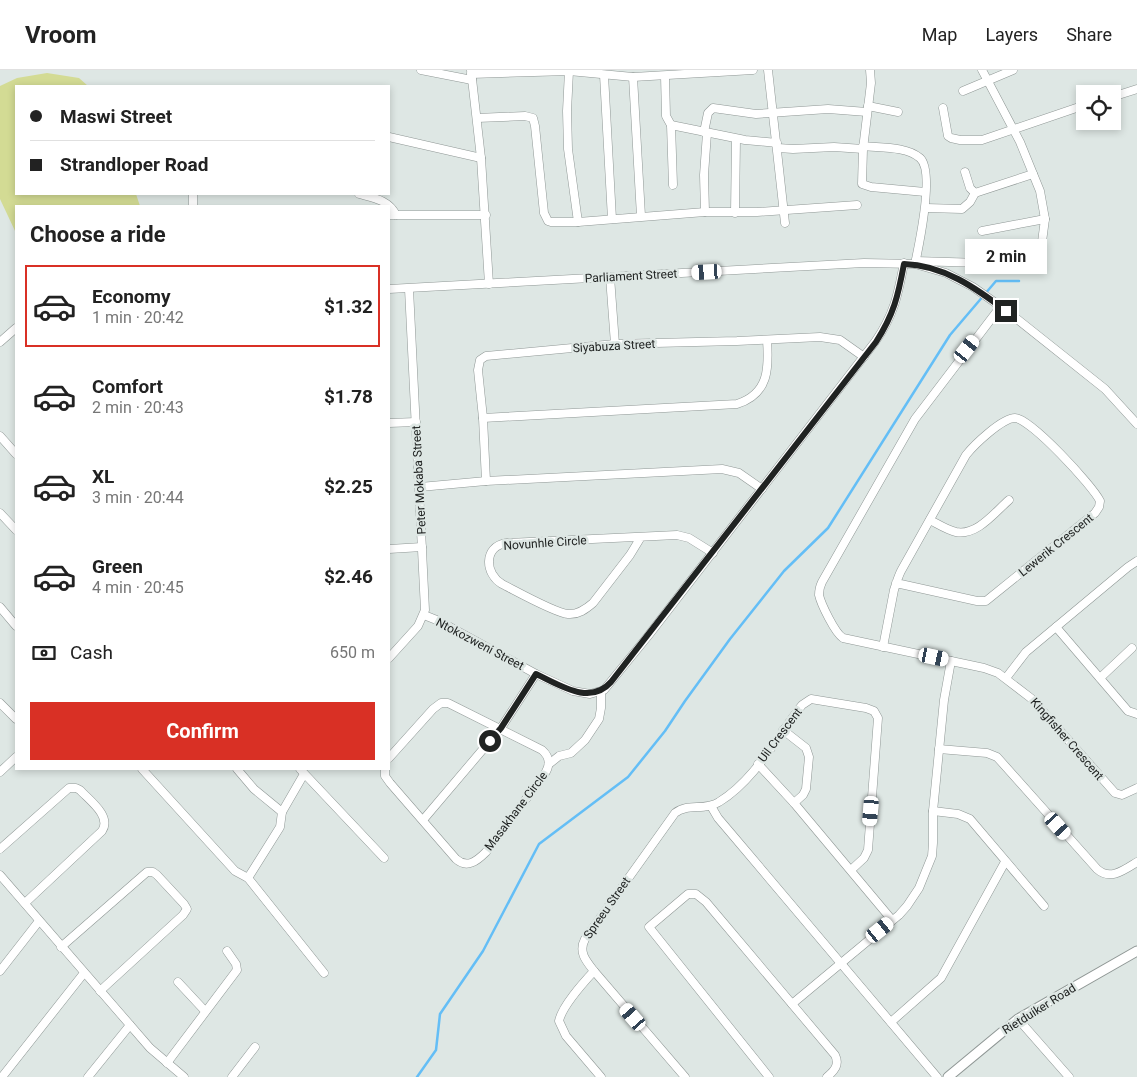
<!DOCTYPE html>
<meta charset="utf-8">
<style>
:root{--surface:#fff;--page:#f2f2f2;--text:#222;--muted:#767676;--line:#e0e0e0;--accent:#d93025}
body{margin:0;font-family:Roboto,sans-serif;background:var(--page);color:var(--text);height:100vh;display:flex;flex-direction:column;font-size:19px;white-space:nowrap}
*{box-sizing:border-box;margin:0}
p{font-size:16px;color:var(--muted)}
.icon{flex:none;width:28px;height:28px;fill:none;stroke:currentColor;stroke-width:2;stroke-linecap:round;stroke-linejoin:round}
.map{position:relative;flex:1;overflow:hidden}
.sheet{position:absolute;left:15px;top:135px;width:375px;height:565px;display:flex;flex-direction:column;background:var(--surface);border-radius:0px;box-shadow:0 2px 8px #0003}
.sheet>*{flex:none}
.hud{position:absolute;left:15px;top:15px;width:375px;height:110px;border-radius:0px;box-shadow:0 2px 8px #0003;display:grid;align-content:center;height:110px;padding:0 15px;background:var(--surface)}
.controls{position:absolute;left:1076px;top:15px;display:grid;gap:10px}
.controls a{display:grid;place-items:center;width:45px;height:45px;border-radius:0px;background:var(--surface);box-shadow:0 2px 8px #0003;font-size:25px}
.end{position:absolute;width:22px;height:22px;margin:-11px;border:6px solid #202322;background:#fff;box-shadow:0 0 0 2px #fff}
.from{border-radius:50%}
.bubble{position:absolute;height:35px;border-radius:0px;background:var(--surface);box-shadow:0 2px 8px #0003;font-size:16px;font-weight:700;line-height:35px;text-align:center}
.car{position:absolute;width:15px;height:30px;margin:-15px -8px;border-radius:6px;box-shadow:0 0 4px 1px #0007;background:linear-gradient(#fff 24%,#345 0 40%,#fff 0 76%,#345 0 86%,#fff 0)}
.hud b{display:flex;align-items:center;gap:18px;height:48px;font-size:19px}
.hud b+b{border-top:1px solid var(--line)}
.hud i{width:12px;height:12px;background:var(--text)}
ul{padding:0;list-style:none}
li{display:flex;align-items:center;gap:15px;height:82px;margin:0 10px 8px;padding:0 5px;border:2px solid transparent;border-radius:0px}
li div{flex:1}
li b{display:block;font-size:19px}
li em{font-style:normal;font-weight:700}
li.selected{border-color:var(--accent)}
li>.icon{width:45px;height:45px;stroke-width:1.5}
h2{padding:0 15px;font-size:22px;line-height:60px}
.pay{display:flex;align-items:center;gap:12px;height:55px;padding:0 15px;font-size:19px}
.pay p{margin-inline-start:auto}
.button{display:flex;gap:10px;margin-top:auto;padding:10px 15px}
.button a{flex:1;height:58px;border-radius:0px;background:var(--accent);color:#fff;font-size:20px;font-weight:700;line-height:58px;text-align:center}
header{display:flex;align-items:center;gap:30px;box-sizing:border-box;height:70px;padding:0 25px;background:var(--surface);border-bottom:1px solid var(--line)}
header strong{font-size:24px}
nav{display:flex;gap:28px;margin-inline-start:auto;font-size:18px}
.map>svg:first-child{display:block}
.green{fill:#d3db94}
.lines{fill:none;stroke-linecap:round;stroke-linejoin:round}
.stream{stroke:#64bef6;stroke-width:2.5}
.minor-casing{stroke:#8f9795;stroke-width:9}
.tertiary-casing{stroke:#8f9795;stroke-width:11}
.minor{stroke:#fff;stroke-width:8}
.tertiary{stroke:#fff;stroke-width:9}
.route{stroke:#202322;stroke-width:6}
.labels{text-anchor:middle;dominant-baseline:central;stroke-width:5;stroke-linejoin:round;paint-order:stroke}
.street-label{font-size:12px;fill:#202322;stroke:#dee7e4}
</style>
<header>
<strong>Vroom</strong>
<nav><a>Map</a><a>Layers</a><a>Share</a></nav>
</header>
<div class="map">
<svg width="1137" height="1007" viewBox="0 0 1137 1007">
<rect width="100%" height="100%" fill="#dee7e4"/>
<polygon class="green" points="47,3 79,8 88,16 16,16 16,124 136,124 140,136 16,136 16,163 0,129 0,16 17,8"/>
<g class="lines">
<polyline class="stream" points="417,1007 436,980 440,944 483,881 539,774 628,707 665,661 685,631 730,569 784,501 828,458 950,265 996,211 1019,211"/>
<defs>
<g id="minor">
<polyline points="421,0 472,10"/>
<polyline points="471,0 481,88 489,214"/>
<polyline points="768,0 785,153"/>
<polyline points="870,0 871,13 863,79 862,114 871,117 925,122"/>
<polyline points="569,1 567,41 568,79 578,152"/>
<polyline points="471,4 569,1 633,7 753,0"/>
<polyline points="604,5 612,149"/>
<polyline points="665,6 666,46 671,55 673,115"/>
<polyline points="633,7 641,146"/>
<polyline points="963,21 1013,0"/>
<polyline points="1112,27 1137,19"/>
<polyline points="868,36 898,42"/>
<polyline points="943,38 948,66 951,68 960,70 982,70 1085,35"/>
<polyline points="477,48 525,46 533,48 535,56 544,143 548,151 551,152 578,152 705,142 757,142 857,135"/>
<polyline points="671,55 745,70 777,73"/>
<polyline points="704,62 708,43 713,38 756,44 828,39 867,42"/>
<polyline points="389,67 481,88"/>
<path d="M863,76c17,2 43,0 57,12 15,13 -1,87 -5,106"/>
<polyline points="778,78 793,79 834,77 863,79"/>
<polyline points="965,102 970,118 975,123"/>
<polyline points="193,124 193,136"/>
<path d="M359,124c15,4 30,6 37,21"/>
<polyline points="926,138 962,139 970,132 975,123 1033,104"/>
<polyline points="705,142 704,105 707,63"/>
<polyline points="735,143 736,69"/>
<polyline points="389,145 486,145"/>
<polyline points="982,161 1045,149"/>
<polyline points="916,191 981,193 1026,197 1033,195 1040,187 1045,149 1040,121 1020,72 982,0"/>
<polyline points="610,207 615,274"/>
<polyline points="389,219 864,193 915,194 946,203 973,217 1007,241 1105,319 1137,354"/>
<path d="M1001,236l-86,113 -93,163c-2,4 -3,8 -3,13 2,9 16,38 24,43l141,30 14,5 34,26 83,94 7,2 15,-7"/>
<polyline points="0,272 16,258"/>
<path d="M483,348l254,-14c32,-10 32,-36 30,-64"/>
<polyline points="389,353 416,352"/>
<polyline points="0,366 16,384"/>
<polyline points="486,411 483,348 478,300 480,290 486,286 615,274 737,271 820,267 840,270 864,287"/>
<polyline points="420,417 486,411 722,399 739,403 762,419"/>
<polyline points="0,443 16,460"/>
<path d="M930,450c8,4 17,10 26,12 21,4 38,-19 53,-32"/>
<path d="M641,467l-11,18 -37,48c-7,6 -15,12 -25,11 -13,-1 -52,-23 -66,-30 -17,-10 -19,-37 4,-41l171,-8 12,3 24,15"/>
<polyline points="389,479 422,477"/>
<polyline points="0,537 16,556"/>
<path d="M424,545l15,6 97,53 37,17 17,3 14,-4 44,-54 227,-294c19,-27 23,-47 29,-79"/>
<polyline points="1056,557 1128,641 1137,644"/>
<path d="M883,577l11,-57c2,-6 4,-13 7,-19l65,-116c8,-10 36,-37 49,-37 15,0 78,68 85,83l-1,6 -4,6 -109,88h-9l-81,-18"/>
<polyline points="389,588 418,556 425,540 409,219"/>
<polyline points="1006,608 1026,582 1128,497 1137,491"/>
<polyline points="1100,608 1132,578"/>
<polyline points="0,633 16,649"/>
<polyline points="783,660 806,678 809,687 806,719 803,725 794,733"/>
<path d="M939,679l48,4 10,4 100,112c13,12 27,1 40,-7"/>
<polyline points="549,694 559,686 571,683 585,670 599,649 601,638 601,622"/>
<polyline points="758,694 794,733 892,850"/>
<polyline points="142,699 235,801 248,808 324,903"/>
<polyline points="237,699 254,719 282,742 304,704"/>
<polyline points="300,699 384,788"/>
<path d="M385,699v7l5,7 66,76c11,10 21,2 30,-7l58,-77c6,-9 7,-17 -2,-25l-94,-47h-7l-8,6 -44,49"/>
<polyline points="0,702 16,687"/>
<polyline points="711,736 718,748 735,768 937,1007"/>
<polyline points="933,741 958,744 970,749 1044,836"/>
<polyline points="423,750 501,658 536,604"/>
<path d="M0,779l69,-61h7l4,2c9,10 32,26 22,41l-77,72"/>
<polyline points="0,805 150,978 184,1007"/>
<polyline points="248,808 280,757 282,742"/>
<polyline points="61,877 147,802 153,802 157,805 184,834 187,839 183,845 100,921"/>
<polyline points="0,901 39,851"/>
<path d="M594,901c-11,12 -32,35 -35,50l7,15 35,41"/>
<polyline points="178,912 205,941"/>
<polyline points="792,934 899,845 907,836 919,818 932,786 933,773 933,741 944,630 951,591"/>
<polyline points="1018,949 1069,1007"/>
<polyline points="891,952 941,908 1005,792"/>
<polyline points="167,993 237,900 236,894 227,881"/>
<polyline points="2,1007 84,903"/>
<polyline points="88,1007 130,955"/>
<polyline points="232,1007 255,977"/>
<path d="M685,1007l-91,-106c-8,-10 -16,-19 -9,-32l90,-126c12,-10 30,-2 44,-11 36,-22 58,-65 83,-97l9,-6 55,9 8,3 4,7 -10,132 -4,8 -13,12"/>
<path d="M769,1007l-120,-150 39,-33h8l10,8 129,153c5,10 -1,16 -8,22"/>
</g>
<polyline id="tertiary" points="948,1007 1018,949 1137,881"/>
</defs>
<use href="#minor" class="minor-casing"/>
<use href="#tertiary" class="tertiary-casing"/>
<use href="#minor" class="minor"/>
<use href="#tertiary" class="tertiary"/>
</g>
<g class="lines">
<path class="route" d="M490,671l11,-13 35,-54c24,11 54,32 75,8l265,-340c18,-28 22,-46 28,-78 39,1 72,24 102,47"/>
</g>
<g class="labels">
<g class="street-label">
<text transform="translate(631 206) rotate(-3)">Parliament Street</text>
<text transform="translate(614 276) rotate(-3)">Siyabuza Street</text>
<text transform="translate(419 410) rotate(-93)">Peter Mokaba Street</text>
<text transform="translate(545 473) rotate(-4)">Novunhle Circle</text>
<text transform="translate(1056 475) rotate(-39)">Lewerik Crescent</text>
<text transform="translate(480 574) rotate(28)">Ntokozweni Street</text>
<text transform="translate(780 665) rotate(-53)">Uil Crescent</text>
<text transform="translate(1067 669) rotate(49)">Kingfisher Crescent</text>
<text transform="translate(516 741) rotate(-53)">Masakhane Circle</text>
<text transform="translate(607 838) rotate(-55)">Spreeu Street</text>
<text transform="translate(1039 939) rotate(-32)">Rietduiker Road</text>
</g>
</g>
</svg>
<div class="controls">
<a><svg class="icon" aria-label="locate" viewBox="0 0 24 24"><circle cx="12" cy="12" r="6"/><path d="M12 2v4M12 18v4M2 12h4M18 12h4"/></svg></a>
</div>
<i class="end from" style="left:490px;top:671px"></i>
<i class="end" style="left:1006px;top:241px"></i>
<div class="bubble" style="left:965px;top:169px;width:82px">2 min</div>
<i class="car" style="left:707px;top:202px;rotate:267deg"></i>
<i class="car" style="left:967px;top:279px;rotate:38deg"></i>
<i class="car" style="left:934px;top:587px;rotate:102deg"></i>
<i class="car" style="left:871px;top:741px;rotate:185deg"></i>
<i class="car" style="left:1058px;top:756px;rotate:138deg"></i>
<i class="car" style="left:880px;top:860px;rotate:51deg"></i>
<i class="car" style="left:633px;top:947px;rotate:319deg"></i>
<div class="hud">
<b><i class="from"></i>Maswi Street</b>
<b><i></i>Strandloper Road</b>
</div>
<section class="sheet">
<h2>Choose a ride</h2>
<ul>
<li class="selected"><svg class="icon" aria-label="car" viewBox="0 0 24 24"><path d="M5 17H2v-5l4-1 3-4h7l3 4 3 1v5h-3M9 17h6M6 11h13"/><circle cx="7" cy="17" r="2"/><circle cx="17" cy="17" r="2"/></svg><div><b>Economy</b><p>1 min · 20:42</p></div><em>$1.32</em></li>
<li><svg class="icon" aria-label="car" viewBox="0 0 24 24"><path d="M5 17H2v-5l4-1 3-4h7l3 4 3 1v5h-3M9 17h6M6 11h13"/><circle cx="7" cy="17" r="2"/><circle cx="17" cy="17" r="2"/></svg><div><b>Comfort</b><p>2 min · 20:43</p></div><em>$1.78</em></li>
<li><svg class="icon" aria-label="car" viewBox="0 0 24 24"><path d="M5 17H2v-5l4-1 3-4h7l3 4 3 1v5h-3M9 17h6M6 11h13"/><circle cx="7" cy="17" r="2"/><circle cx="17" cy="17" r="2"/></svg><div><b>XL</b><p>3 min · 20:44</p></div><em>$2.25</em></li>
<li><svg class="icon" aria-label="car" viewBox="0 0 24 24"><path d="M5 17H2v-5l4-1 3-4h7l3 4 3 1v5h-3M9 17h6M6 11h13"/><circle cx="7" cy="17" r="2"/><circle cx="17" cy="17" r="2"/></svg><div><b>Green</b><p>4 min · 20:45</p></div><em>$2.46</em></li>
</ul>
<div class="pay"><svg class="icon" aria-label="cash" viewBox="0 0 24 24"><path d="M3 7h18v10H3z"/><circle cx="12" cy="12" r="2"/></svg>Cash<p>650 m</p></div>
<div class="button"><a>Confirm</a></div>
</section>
</div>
